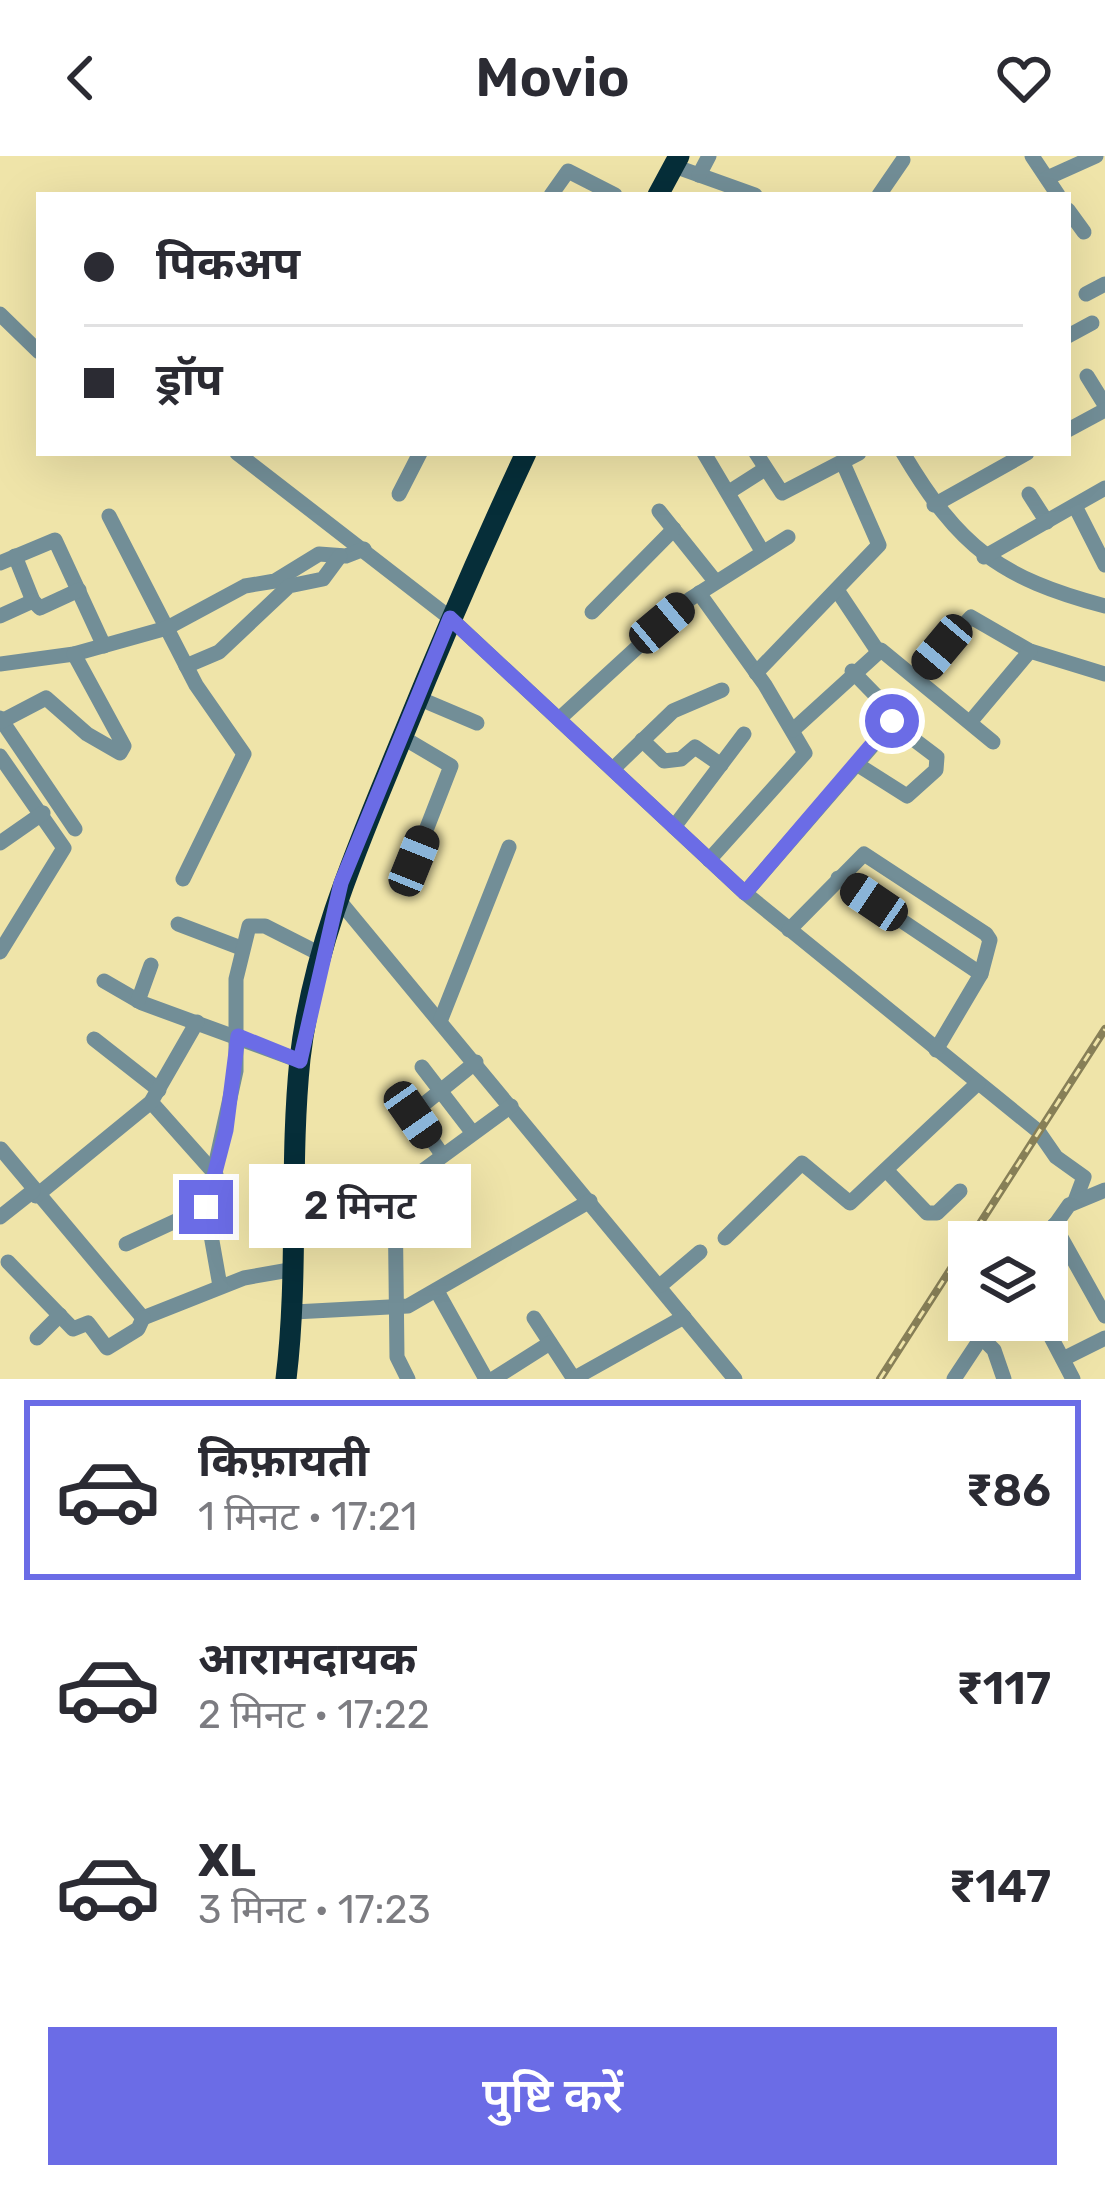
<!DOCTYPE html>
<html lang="hi">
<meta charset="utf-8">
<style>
:root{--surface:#fff;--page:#f7f7f7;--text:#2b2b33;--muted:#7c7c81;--line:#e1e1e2;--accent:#6b6ce6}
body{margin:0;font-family:Rubik,"Noto Sans Devanagari",sans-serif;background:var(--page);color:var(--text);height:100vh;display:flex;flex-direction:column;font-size:45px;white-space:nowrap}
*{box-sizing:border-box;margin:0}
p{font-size:39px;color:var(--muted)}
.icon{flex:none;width:66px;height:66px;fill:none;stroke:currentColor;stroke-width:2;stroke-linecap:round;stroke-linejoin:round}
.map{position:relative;height:1223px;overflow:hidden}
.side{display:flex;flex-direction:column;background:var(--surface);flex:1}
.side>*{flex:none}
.banner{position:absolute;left:36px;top:36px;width:1035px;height:264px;border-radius:0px;box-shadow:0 12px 48px #0002;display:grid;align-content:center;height:264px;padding:0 48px;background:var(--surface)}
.controls{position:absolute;left:948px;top:1065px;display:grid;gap:24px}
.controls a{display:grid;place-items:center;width:120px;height:120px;border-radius:0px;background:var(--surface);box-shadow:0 12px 48px #0002;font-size:60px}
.end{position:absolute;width:54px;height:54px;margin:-27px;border:15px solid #6b6ce6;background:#fff;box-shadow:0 0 0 6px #fff}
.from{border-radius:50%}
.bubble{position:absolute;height:84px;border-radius:0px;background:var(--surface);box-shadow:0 12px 48px #0002;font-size:39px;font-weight:600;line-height:84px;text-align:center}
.car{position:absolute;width:36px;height:72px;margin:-36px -18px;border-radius:15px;box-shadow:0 0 9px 3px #0007;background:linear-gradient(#222 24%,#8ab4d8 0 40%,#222 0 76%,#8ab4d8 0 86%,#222 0)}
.banner b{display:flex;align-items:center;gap:42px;height:114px;font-size:45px}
.banner b+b{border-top:3px solid var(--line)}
.banner i{width:30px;height:30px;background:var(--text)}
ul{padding:21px 0 0;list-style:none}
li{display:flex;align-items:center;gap:36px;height:180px;margin:0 24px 18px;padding:0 24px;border:6px solid transparent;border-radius:0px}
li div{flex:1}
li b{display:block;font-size:45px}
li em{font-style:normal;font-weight:600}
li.active{border-color:var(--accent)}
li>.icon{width:108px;height:108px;stroke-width:1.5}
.primary-button{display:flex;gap:24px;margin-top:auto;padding:24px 48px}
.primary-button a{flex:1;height:138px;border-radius:0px;background:var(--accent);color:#fff;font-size:48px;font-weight:600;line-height:138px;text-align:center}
header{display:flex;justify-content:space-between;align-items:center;height:156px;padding:0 48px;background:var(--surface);font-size:54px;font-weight:600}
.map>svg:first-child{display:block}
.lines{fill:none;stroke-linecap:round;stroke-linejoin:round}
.minor{stroke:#728e97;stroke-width:15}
.highway{stroke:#062e39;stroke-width:21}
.rail-casing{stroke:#877f57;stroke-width:8}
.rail{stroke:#efe4a9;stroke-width:3;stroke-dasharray:9;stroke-linecap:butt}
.route{stroke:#6b6ce6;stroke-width:15}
</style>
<header><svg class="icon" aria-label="back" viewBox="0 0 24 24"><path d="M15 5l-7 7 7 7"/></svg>Movio<svg class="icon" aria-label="heart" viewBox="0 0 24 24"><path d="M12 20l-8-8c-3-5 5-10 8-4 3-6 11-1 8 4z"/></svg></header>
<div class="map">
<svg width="1105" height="1223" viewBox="0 0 1105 1223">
<rect width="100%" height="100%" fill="#efe4a9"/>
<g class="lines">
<g class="minor">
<polyline points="1032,0 1058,39"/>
<polyline points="674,10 755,39"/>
<polyline points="699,19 709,0"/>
<polyline points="1047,22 1096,0"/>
<polyline points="551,39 568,15 615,39"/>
<polyline points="879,39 903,4"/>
<polyline points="1068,54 1084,76"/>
<polyline points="1086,138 1105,128"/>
<polyline points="0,158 39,196"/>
<polyline points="1068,180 1092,167"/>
<polyline points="1087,220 1105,249"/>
<polyline points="1068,274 1105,254"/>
<polyline points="237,297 450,462 745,737 1038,975 1056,1001 1084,1021 1075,1045"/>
<polyline points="704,297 762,395"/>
<polyline points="756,297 782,337 859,297"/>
<path d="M903,297c56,94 96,125 202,153"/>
<polyline points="729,336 765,313"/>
<polyline points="399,338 420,297"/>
<polyline points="1029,338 1047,366"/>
<polyline points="934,349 1027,297"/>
<polyline points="1075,350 1105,409"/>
<polyline points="659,355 715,425"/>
<polyline points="109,360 196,529 244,598 183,723"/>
<polyline points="15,400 33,445"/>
<polyline points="984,401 1105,332"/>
<polyline points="0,407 55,384 104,490"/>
<polyline points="837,434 877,494"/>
<polyline points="699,437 765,529 805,597 709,704"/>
<polyline points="592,456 674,373"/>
<polyline points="0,460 33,445 40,452 79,434"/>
<polyline points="0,508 74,498 167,472 245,430 275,425 319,398 346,400 364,393"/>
<polyline points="186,510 219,496 289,430 323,423 340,400"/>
<polyline points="756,517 879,389 843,307"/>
<polyline points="918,519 971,461 1030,495 1105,518"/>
<polyline points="418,542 477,567"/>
<polyline points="0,562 75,673"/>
<polyline points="559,563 690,443 788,381"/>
<polyline points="2,565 46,542 87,578 120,597 124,590 74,498"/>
<polyline points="971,565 1030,495"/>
<polyline points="793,574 881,494 993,586"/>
<polyline points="402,581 451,610 414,705"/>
<polyline points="642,584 664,605 681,603 695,591 721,609"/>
<polyline points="0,600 64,692 0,796"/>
<polyline points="858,609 907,640 936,614 937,601 892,567"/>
<polyline points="613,613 673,555 722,534"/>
<polyline points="674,671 744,578"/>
<polyline points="0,687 43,657"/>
<polyline points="838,722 981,818"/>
<polyline points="745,737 892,567 891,555 852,515"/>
<polyline points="337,742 735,1223"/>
<polyline points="178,768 241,792"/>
<polyline points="789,774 864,698 986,778 990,784 981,818 936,894"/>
<polyline points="104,825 142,847 300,905"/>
<polyline points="138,845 151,809"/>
<polyline points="441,863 509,691"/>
<polyline points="94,883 159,934"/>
<polyline points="422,911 472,976"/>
<polyline points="151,946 216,1019"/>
<polyline points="1,993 143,1162 244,1122 295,1113"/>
<polyline points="441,997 413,957 476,906"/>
<polyline points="886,1014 927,1057 937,1057 960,1035"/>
<polyline points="36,1040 151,946 197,866"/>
<polyline points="0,1061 33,1035"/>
<polyline points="1054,1069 1105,1160"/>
<polyline points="725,1082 802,1007 850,1047 978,927"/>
<polyline points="1043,1086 1069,1049 1105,1034"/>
<polyline points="126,1088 206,1051"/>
<polyline points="8,1106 73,1173 88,1167 107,1192 138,1173 143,1162"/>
<polyline points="661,1129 700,1096"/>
<polyline points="220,1130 206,1051 236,915 236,823 249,770 265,770 322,799"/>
<polyline points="438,1137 486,1223"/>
<polyline points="294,1156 408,1150 590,1045"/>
<polyline points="534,1162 574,1223"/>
<polyline points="1042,1164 1073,1223"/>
<polyline points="981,1181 994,1194 1004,1223"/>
<polyline points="37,1182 60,1159"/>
<polyline points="1063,1203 1105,1182"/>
<polyline points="408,1223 397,1201 395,1035 511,950"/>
<polyline points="493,1223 550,1187"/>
<polyline points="573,1223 684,1161"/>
<polyline points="954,1223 993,1164"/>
</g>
<g class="highway">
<polyline points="658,39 679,0"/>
<path d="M286,1223c13,-106 3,-214 14,-320 13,-113 59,-216 102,-321 39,-96 80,-191 124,-285"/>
</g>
<defs>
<polyline id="rail" points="880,1223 1105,873"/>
</defs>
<use href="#rail" class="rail-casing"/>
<use href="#rail" class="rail"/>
</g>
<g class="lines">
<polyline class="route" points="206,1051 226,974 238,880 300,905 341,727 450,462 745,737 892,565"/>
</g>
</svg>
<div class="controls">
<a><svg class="icon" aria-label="layers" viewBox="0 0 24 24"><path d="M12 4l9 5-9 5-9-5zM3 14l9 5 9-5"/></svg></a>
</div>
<i class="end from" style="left:892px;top:565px"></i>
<i class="end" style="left:206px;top:1051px"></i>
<div class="bubble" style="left:249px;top:1008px;width:222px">2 मिनट</div>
<i class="car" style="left:662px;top:467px;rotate:50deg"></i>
<i class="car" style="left:942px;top:491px;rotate:220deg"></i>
<i class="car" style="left:414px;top:705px;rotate:22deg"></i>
<i class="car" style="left:874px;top:746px;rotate:304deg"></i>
<i class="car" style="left:413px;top:959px;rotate:145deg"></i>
<div class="banner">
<b><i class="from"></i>पिकअप</b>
<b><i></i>ड्रॉप</b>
</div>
</div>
<section class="side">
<ul>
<li class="active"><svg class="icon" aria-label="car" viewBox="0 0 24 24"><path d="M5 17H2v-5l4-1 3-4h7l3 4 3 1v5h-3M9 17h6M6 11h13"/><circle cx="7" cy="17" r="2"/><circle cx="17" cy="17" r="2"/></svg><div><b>किफ़ायती</b><p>1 मिनट · 17:21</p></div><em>₹86</em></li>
<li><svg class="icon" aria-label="car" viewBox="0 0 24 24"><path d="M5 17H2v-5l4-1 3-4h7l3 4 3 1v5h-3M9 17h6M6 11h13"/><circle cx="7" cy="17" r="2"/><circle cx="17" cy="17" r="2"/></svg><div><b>आरामदायक</b><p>2 मिनट · 17:22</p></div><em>₹117</em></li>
<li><svg class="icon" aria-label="car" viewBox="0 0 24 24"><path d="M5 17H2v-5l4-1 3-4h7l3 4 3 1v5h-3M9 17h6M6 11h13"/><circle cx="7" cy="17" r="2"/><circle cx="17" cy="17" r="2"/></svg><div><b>XL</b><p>3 मिनट · 17:23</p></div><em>₹147</em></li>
</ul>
<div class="primary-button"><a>पुष्टि करें</a></div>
</section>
